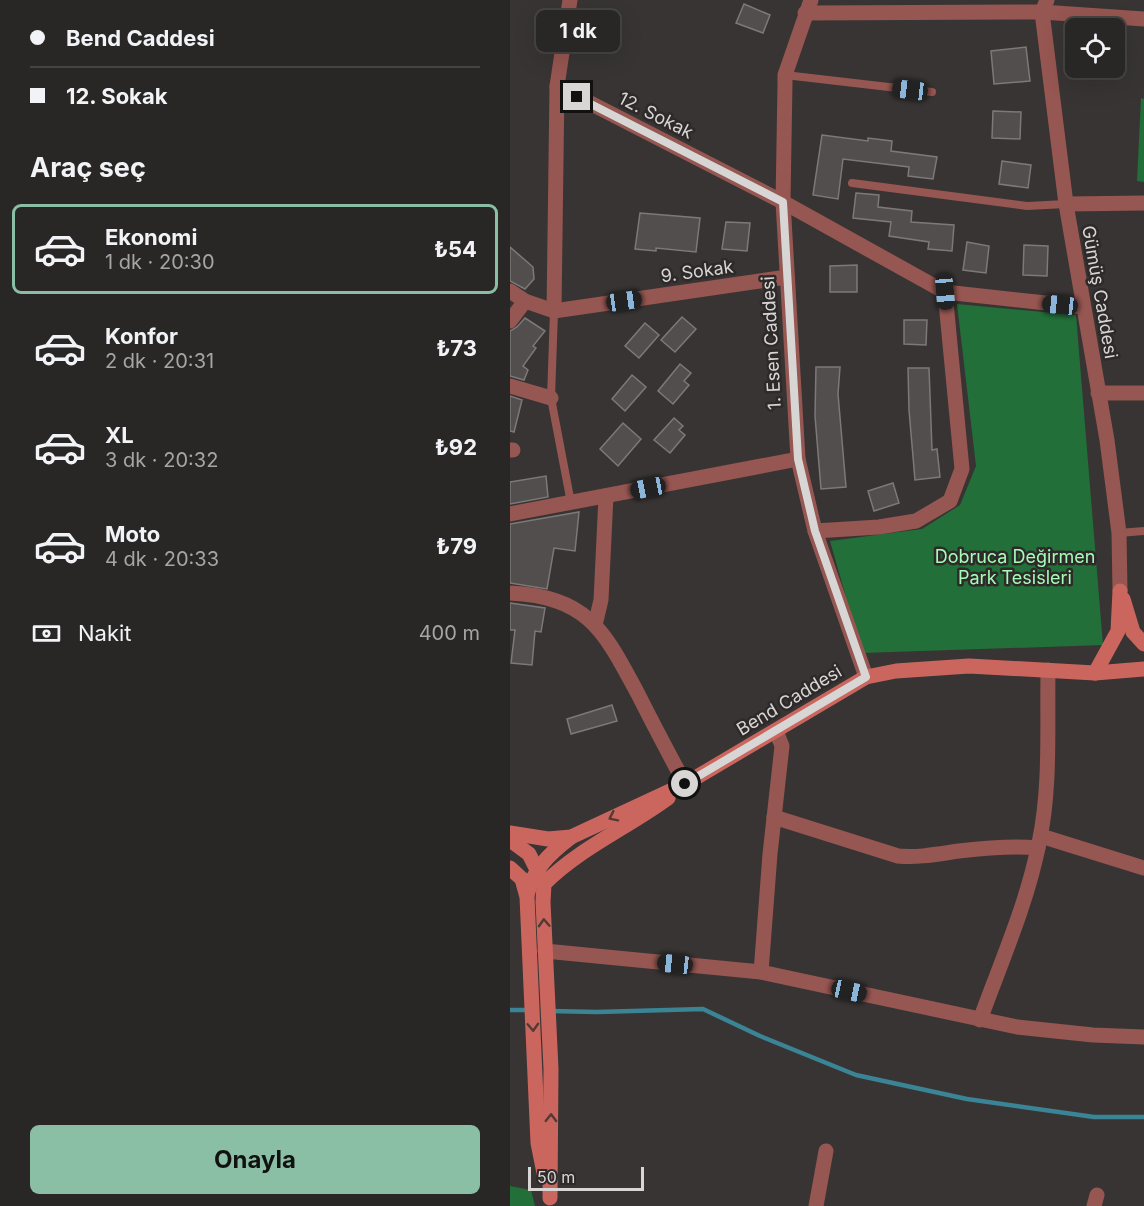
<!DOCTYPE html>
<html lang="tr">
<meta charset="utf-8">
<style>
:root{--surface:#292726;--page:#353332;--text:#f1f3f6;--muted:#a5a5a7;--line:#454443;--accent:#8abfa5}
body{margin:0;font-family:Inter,sans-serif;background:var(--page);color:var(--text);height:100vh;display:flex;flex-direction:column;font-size:22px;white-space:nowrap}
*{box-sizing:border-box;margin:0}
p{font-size:20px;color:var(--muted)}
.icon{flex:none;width:33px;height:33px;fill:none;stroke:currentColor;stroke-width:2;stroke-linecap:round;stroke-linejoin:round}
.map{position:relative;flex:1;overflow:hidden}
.sheet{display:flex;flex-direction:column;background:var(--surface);width:510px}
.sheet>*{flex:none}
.guide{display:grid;align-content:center;height:132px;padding:0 30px;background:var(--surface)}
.fabs{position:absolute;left:555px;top:18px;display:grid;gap:12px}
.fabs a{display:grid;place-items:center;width:60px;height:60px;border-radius:9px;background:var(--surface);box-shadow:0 6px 24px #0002,0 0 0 2px var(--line);font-size:30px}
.scale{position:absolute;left:18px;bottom:15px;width:116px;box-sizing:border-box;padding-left:6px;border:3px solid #d8d6d5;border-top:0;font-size:16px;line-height:21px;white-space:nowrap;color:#d8d6d5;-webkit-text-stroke:4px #2d2a29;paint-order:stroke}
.end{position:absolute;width:27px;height:27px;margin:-14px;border:8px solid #d8d6d5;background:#111;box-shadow:0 0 0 3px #111}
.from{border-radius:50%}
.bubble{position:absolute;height:42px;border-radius:9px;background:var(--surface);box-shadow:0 6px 24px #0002,0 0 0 2px var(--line);font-size:20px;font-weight:700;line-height:42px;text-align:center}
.car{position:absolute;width:18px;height:36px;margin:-18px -9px;border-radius:8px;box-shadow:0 0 4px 2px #0007;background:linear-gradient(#222 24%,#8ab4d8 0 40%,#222 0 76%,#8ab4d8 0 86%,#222 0)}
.guide b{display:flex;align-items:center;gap:21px;height:57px;font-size:22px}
.guide b+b{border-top:2px solid var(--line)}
.guide i{width:15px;height:15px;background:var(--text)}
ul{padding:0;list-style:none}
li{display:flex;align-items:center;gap:18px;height:90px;margin:0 12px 9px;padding:0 18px;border:3px solid transparent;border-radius:9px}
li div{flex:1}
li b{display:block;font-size:22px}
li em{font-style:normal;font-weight:700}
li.active{border-color:var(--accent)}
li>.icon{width:54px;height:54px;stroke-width:1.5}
h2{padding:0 30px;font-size:27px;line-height:72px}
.pay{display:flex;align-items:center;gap:15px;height:66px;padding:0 30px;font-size:22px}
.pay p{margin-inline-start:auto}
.primary-button{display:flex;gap:12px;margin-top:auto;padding:12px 30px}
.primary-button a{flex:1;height:69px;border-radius:9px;background:var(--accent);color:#111;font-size:24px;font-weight:700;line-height:69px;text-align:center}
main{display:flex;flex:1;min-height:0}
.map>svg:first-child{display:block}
.green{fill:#226f39}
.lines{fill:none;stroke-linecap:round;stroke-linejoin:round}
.stream{stroke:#3a8496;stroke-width:4.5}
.building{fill:#514e4d;stroke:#7c7978;stroke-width:1.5}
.service{stroke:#965651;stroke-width:8}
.minor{stroke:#965651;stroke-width:15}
.tertiary{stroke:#965651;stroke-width:15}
.secondary{stroke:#cb665f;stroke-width:15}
.oneway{stroke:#543936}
.route{stroke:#d8d6d5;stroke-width:8}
.labels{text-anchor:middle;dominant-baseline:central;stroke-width:5;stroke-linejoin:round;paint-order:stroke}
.street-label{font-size:18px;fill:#d8d6d5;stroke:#2d2a29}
.park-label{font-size:18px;fill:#a4fcb6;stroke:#2d2a29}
</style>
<main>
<section class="sheet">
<div class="guide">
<b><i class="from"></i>Bend Caddesi</b>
<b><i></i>12. Sokak</b>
</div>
<h2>Araç seç</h2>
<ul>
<li class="active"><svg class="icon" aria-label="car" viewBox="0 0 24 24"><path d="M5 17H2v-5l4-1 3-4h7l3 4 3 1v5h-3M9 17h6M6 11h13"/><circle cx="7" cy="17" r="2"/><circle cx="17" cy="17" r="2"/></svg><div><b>Ekonomi</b><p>1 dk · 20:30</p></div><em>₺54</em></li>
<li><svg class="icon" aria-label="car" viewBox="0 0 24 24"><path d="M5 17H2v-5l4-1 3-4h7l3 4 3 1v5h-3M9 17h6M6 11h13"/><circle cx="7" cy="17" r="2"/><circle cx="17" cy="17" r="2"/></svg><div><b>Konfor</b><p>2 dk · 20:31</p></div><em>₺73</em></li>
<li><svg class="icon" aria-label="car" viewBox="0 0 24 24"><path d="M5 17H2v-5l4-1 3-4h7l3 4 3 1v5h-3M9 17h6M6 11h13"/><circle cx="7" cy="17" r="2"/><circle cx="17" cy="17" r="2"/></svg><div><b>XL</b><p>3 dk · 20:32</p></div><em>₺92</em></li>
<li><svg class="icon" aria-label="car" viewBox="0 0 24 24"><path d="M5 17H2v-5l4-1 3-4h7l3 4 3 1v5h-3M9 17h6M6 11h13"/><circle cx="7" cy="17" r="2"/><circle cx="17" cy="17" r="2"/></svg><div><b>Moto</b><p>4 dk · 20:33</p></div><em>₺79</em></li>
</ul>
<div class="pay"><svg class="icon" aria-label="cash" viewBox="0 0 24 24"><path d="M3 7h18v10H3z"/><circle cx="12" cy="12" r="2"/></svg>Nakit<p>400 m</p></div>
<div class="primary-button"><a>Onayla</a></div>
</section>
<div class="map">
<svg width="634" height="1206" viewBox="0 0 634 1206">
<rect width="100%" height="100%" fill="#373433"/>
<g class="green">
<polygon points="631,98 634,99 634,182 627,181"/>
<polygon points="447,304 566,315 593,645 352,653 320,541 412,529 450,505 466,466"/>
<polygon points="0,1186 21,1190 25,1206 0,1206"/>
</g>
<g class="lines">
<g class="stream">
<polyline points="0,1010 19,1010"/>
<polyline points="40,1011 87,1012 193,1009 250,1036 346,1075 457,1099 584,1117 634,1117"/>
</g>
</g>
<g class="building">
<polygon points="234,4 260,15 253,33 226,23"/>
<polygon points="516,47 520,81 484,84 481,51"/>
<polygon points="483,111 511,112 510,139 482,138"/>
<polygon points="312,135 358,141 358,138 382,141 381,151 427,157 423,179 398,176 399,167 333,159 328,199 303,195"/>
<polygon points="492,161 521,165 518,188 489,184"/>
<polygon points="346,193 369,195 368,207 402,211 401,222 444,225 442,251 418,249 419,242 379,236 381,222 343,218"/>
<polygon points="130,213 190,218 186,252 146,248 146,251 125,249"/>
<polygon points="216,222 240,223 237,251 212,249"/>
<polygon points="457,242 479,246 476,273 453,270"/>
<polygon points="514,245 538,246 537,276 513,275"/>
<polygon points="0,247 23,267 24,279 15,289 0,281"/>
<polygon points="347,265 347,292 320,292 320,266"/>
<polygon points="172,317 186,329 165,352 151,340"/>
<polygon points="15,318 35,331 23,346 26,348 13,366 18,370 14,380 0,376 0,331 7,327"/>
<polygon points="394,320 417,320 416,345 394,344"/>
<polygon points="135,323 149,335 129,358 115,346"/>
<polygon points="170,364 181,373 174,381 179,385 163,404 148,391"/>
<polygon points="306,367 330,367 328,394 336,487 311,489 305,416"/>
<polygon points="398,368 419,368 422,450 427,449 430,477 405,480 399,410"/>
<polygon points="122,375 136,387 115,411 102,399"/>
<polygon points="0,396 12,400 4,432 0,431"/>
<polygon points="164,418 173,426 169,430 175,435 160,453 144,440"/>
<polygon points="113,423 131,439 108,466 90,449"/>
<polygon points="36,476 38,497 0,504 0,482"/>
<polygon points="383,483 389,503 364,511 358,491"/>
<polygon points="69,512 65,551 44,548 37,589 0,583 0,524"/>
<polygon points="0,603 35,608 31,632 25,631 22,665 1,663 5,630 0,630"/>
<polygon points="102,705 107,721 61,734 57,719"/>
</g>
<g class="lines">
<g class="service">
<polyline points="275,75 422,92"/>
<polyline points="342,183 517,206 556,204"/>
<polyline points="44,311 41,398 61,503"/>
<polyline points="609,533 634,531"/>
</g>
<g class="minor">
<polyline points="60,0 47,86 273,202 435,292 573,307"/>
<polyline points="295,13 532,12 634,19"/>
<polyline points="556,204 634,203"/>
<polyline points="0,291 15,301 44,311 277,277"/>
<polyline points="44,311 47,86"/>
<polyline points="0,321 15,301"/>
<polyline points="0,386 41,398"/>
<polyline points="588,393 634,393"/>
<polyline points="0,450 3,450"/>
<polyline points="0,514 288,459"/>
<polyline points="305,531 369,527 406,521 440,501 452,469 435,292"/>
<path d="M0,593c79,4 94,38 128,101 15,30 31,60 47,90"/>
<polyline points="85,625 91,600 96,496"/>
<path d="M264,817l124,39c20,2 40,-2 61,-5 25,-3 54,-6 79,-3"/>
<polyline points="531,836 634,868"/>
<polyline points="35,951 251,972 507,1027 583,1035 634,1037"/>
<polyline points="251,972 260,854 272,746 266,731"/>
<path d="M470,1020c21,-58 47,-116 59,-177 12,-56 8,-116 9,-173"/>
<polyline points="306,1206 316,1151"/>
<polyline points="584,1206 587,1195"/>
</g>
<g class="tertiary">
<polyline points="301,0 275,75 275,83 273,202 288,459 305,531 356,677"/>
<polyline points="537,0 532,12 556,204 597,440 609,533 610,591"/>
</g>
<g class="secondary">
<polyline points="613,599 623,632 634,644"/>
<polyline points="585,673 608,631 610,591"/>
<polyline points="0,833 38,839 61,837 175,784 356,677 386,671 459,666 585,673 634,669"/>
<polyline points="0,840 19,854 30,876"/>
<polyline points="0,868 12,879 17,897 28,1143 34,1173"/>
<path d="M17,895c7,-27 22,-41 44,-58"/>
<path d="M40,1198l1,-129 -8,-167 1,-18c36,-36 83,-56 124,-86"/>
</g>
</g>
<defs><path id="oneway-chevron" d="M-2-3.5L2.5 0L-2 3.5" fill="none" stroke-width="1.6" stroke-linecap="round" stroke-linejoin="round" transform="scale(1.5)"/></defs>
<g class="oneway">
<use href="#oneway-chevron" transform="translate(103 817) rotate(154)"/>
<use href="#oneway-chevron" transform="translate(34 923) rotate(-93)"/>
<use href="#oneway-chevron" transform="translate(23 1027) rotate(88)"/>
<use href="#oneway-chevron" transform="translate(41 1118) rotate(-89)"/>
</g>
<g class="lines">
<polyline class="route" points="67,97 273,202 288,459 305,531 356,677 175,784"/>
</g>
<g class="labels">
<g class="street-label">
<text transform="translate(146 115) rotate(27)">12. Sokak</text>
<text transform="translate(187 271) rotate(-8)">9. Sokak</text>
<text transform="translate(590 292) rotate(80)">Gümüş Caddesi</text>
<text transform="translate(261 343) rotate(-93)">1. Esen Caddesi</text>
<text transform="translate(279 700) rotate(-31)">Bend Caddesi</text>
</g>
<g class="park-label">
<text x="505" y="556">Dobruca Değirmen<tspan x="505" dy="21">Park Tesisleri</tspan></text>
</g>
</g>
</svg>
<div class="fabs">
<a><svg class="icon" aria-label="locate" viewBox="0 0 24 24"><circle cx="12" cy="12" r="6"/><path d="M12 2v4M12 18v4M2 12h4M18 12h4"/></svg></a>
</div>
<div class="scale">50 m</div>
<i class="end from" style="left:175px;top:784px"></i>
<i class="end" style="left:67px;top:97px"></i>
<div class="bubble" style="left:26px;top:10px;width:84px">1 dk</div>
<i class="car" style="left:400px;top:90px;rotate:277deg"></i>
<i class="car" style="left:435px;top:292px;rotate:175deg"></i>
<i class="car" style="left:114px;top:301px;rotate:82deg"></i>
<i class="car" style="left:550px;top:305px;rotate:276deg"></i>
<i class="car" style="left:138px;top:488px;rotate:259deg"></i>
<i class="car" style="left:165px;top:964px;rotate:276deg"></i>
<i class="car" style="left:339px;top:991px;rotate:102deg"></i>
</div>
</main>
